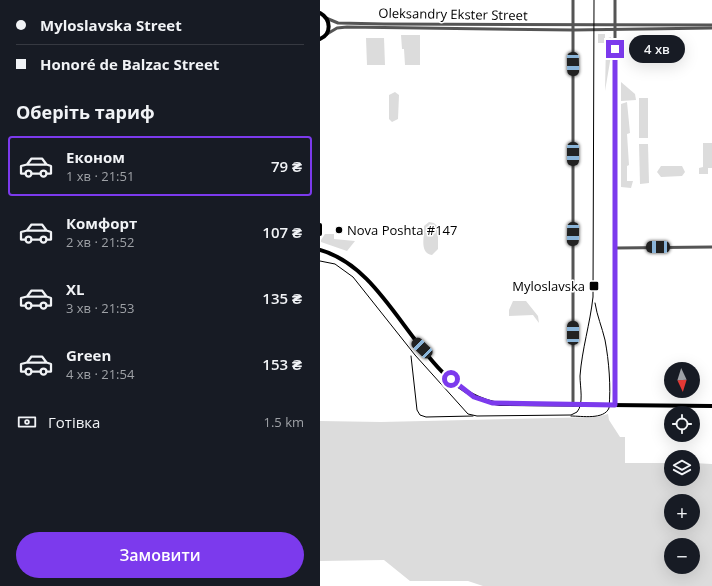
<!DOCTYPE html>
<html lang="uk">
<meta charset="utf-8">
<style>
:root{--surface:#171b24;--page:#20242c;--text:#f1f3f6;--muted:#9ea1a6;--line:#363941;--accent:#7c3aed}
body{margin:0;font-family:"Open Sans",sans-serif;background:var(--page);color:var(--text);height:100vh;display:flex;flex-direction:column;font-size:15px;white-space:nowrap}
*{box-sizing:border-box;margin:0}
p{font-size:13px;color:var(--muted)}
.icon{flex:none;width:22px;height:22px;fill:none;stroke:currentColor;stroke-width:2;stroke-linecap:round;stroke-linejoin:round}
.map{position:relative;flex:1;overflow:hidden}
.drawer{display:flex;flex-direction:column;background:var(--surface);width:320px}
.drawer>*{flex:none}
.banner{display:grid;align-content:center;height:88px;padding:0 16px;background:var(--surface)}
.needle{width:26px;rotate:176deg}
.fabs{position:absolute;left:344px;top:362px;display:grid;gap:8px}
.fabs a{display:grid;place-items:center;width:36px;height:36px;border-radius:50%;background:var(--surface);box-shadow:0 4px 16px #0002;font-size:20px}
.end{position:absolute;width:18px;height:18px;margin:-9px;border:5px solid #7c3aed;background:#fff;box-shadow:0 0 0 2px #fff}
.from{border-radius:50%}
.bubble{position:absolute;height:28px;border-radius:14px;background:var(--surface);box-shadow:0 4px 16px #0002;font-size:13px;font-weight:600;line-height:28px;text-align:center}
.car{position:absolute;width:12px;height:24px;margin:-12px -6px;border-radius:5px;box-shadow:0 0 3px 1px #0007;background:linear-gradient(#222 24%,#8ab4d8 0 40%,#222 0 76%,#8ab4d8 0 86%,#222 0)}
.banner b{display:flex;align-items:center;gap:14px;height:38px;font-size:15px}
.banner b+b{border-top:1px solid var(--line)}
.banner i{width:10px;height:10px;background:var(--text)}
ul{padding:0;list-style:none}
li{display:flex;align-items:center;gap:12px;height:60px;margin:0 8px 6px;padding:0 8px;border:2px solid transparent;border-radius:4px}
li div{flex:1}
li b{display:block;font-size:15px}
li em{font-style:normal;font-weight:600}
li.active{border-color:var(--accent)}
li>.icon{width:36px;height:36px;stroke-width:1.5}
h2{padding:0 16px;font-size:18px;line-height:48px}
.pay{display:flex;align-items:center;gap:10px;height:44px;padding:0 16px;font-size:15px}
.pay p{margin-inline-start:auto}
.button{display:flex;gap:8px;margin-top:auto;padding:8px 16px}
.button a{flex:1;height:46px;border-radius:24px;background:var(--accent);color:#fff;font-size:16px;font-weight:600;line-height:46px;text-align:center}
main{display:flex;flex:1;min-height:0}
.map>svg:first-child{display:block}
.green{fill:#dcdcdc;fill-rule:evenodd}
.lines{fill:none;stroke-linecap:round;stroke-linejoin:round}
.minor{stroke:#555;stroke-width:3}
.major{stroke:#000;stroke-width:4}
.tram{stroke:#000;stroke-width:1}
.route{stroke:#7c3aed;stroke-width:5}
.poi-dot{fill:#000;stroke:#fff;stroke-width:1.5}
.labels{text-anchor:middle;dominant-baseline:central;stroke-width:3;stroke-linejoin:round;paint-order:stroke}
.street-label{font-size:13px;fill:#000;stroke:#fff}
.poi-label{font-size:13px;fill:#000;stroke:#fff;text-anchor:start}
</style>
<main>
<section class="drawer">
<div class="banner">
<b><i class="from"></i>Myloslavska Street</b>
<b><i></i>Honoré de Balzac Street</b>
</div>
<h2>Оберіть тариф</h2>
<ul>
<li class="active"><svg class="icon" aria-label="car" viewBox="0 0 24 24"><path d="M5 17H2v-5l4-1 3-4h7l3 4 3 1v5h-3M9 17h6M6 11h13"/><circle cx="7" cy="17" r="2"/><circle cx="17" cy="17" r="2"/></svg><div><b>Економ</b><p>1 хв · 21:51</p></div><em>79 ₴</em></li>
<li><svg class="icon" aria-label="car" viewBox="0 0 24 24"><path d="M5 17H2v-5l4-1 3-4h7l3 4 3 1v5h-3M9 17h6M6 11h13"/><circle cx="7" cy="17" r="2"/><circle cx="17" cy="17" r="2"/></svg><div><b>Комфорт</b><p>2 хв · 21:52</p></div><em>107 ₴</em></li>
<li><svg class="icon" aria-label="car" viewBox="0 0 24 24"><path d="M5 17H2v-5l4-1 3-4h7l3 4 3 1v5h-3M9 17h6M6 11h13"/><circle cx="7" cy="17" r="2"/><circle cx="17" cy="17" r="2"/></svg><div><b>XL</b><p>3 хв · 21:53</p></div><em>135 ₴</em></li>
<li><svg class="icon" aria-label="car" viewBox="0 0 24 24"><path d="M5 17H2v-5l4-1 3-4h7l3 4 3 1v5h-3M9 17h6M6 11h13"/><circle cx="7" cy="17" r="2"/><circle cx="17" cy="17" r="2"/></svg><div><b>Green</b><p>4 хв · 21:54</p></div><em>153 ₴</em></li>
</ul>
<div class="pay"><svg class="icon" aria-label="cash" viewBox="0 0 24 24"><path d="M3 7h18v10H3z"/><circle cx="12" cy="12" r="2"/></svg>Готівка<p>1.5 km</p></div>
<div class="button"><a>Замовити</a></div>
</section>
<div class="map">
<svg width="392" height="586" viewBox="0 0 392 586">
<rect width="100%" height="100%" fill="#fff"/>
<g class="green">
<polygon points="278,34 285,34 285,39 291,37 290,44 293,44 285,91 286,43 278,43"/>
<polygon points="81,35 100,35 100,65 85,65 84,49 82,49"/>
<polygon points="46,38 64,38 65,65 47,65"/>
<polygon points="301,82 315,94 316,100 301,101"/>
<polygon points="75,92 79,95 78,119 72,122 69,119 69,95"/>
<rect x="319" y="98" width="9" height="40"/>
<polygon points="307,102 310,133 307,134 309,165 307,166 307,181 313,181 311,188 301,187 301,104"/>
<polygon points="383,143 392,143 392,168 388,168 388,174 379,174 379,168 383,167"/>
<polygon points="319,144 328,144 329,183 320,184"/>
<polygon points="341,166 362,166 365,172 362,176 341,177 337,172"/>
<path d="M109,222l5,1 4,4v22l-6,6c-12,-2 -8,-16 -8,-26v-3z"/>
<polygon points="5,234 14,234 14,239 35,241 27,251 1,242 1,240"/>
<polygon points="193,301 206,301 218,316 219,323 213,315 189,316 189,310"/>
<path d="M288,414l1,6 11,17h5v26h46v16h22v-16l19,1v122h-229l-15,-5h-58l-26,-21 -64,1v-140l61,1 216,-5zM351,501h22v22h-22zM351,545h22v22h-22z"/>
</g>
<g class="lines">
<g class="minor">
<polyline points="295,0 295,405"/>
<polyline points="6,18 18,23 64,24 392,25"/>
<polyline points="7,34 17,28 27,27 253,30 392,28"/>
<polyline points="296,248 392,247"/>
<polyline points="253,405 253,0"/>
</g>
<g class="major">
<path d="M0,13c11,6 12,21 0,26"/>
<polyline points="0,225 0,234"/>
<path d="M0,250c75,20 99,142 180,154l212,2"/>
</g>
<g class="tram">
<path d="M0,261l15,3 18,13 62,78 53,59 9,2 94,-1 6,-3c7,-8 3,-25 3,-36 2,-27 10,-52 13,-79l1,-297"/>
<polyline points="91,356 97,410 100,415 106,417 153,416"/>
<path d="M251,416c11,0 33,4 38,-8 2,-21 0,-47 -4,-68 -3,-13 -8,-24 -10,-37"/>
</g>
</g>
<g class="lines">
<polyline class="route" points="131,379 154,397 172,403 295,405 295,49"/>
</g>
<g class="poi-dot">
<circle cx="19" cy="230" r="4"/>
<rect x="269" y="281" width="10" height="10" rx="2"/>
</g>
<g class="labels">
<g class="street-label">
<text transform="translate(133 14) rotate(1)">Oleksandry Ekster Street</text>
</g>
<g class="poi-label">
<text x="27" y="230">Nova Poshta #147</text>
<text x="265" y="286" text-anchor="end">Myloslavska</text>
</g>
</g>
</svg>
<div class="fabs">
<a><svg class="needle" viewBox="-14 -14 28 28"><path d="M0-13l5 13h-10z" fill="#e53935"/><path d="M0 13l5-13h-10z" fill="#9ea1a6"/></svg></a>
<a><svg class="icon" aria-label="locate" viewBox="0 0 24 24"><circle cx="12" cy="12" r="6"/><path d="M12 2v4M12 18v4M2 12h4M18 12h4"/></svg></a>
<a><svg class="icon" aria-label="layers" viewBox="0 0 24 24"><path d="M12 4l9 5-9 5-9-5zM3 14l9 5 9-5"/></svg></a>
<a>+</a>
<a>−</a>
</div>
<i class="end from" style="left:131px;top:379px"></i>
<i class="end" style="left:295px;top:49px"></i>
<div class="bubble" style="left:309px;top:35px;width:56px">4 хв</div>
<i class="car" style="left:253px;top:64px;rotate:179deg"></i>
<i class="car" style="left:253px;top:154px;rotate:180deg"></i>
<i class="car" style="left:253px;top:234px;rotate:181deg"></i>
<i class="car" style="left:338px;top:247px;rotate:270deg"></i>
<i class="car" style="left:253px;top:333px;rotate:0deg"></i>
<i class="car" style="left:102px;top:348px;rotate:314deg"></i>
</div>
</main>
